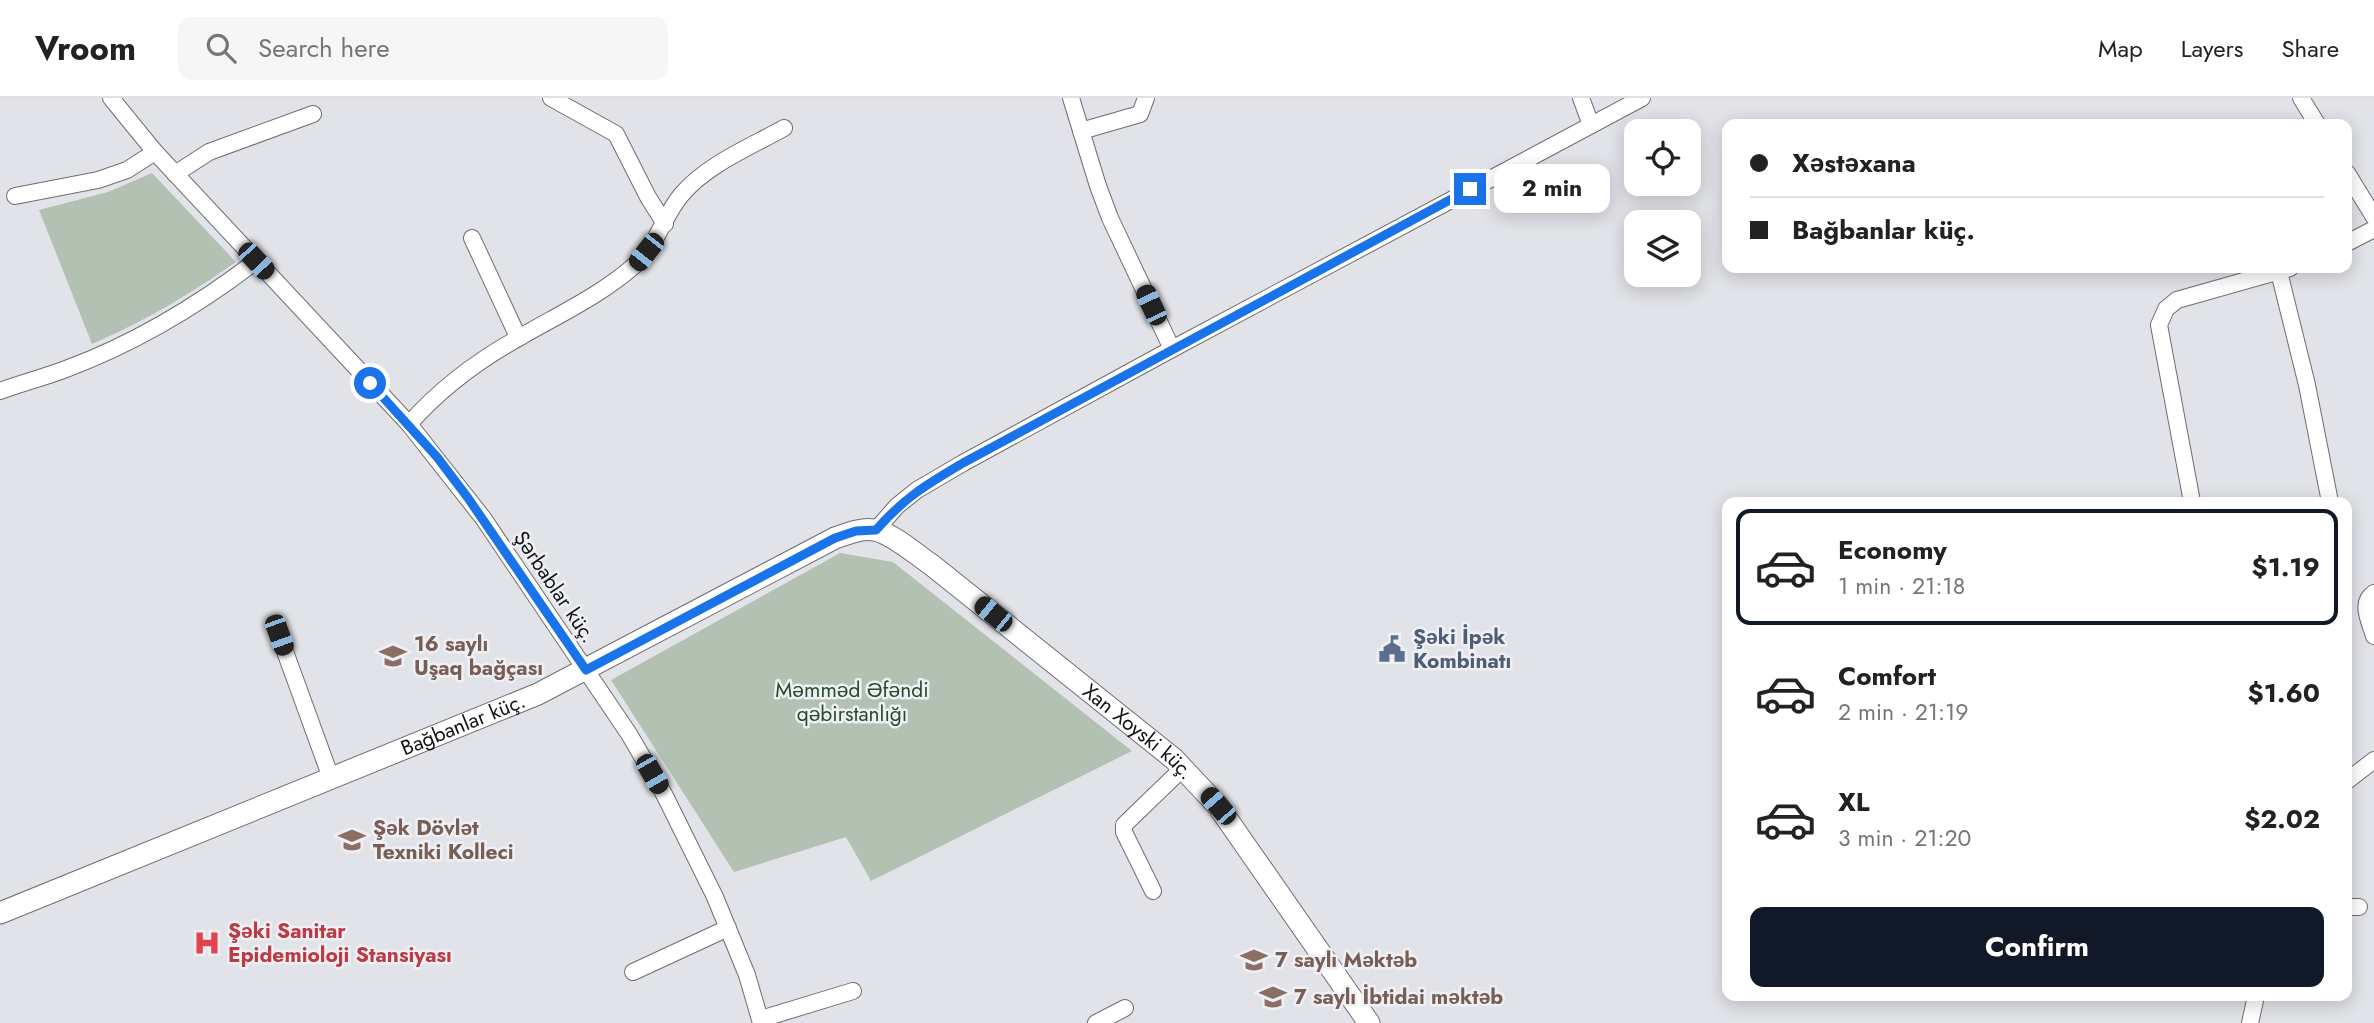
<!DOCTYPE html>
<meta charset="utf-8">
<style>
:root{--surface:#fff;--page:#f6f6f6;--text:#222;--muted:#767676;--line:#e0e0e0;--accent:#111827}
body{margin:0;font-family:Jost,sans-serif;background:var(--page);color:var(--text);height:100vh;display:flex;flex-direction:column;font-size:26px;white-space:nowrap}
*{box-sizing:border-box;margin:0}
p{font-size:23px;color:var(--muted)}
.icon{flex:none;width:38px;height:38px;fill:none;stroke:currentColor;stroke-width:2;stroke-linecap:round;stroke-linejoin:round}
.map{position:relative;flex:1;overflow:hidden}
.drawer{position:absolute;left:1722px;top:399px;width:630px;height:504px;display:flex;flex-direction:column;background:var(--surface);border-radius:14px;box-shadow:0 4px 18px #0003}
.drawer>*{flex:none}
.top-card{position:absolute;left:1722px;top:21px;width:630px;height:154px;border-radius:14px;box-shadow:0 4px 18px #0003;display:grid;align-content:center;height:154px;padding:0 28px;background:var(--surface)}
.tools{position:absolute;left:1624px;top:21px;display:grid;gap:14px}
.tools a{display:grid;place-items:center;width:77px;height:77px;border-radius:14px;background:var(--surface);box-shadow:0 4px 18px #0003;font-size:35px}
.end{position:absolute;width:32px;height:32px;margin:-16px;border:9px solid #1a73e8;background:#fff;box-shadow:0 0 0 4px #fff}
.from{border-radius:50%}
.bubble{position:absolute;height:49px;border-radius:14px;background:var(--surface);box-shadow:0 4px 18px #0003;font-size:23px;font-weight:700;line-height:49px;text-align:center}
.car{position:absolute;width:21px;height:42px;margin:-21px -10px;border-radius:9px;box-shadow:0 0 5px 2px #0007;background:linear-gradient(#222 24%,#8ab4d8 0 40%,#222 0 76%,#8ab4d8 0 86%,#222 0)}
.top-card b{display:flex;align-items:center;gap:24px;height:66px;font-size:26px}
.top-card b+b{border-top:2px solid var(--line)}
.top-card i{width:18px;height:18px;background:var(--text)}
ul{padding:12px 0 0;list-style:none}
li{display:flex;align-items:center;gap:21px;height:116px;margin:0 14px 10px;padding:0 14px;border:4px solid transparent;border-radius:14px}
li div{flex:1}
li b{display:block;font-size:26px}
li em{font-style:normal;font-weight:700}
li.current{border-color:var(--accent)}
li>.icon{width:63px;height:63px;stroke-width:1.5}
.button{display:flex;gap:14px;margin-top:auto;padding:14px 28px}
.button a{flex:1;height:80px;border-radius:14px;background:var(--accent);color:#fff;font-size:28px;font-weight:700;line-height:80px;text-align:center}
header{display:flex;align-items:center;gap:42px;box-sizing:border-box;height:98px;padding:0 35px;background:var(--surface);border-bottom:2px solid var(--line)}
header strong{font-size:33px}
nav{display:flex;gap:38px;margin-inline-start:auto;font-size:24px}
.search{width:490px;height:63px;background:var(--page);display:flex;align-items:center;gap:18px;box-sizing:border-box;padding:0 24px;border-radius:14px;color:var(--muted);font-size:26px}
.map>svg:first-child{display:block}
.green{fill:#b3c1b2}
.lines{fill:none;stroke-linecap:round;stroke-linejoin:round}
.minor-casing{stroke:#6d6e72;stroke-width:18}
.tertiary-casing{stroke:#6d6e72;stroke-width:23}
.minor{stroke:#fff;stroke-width:16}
.tertiary{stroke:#fff;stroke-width:21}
.route{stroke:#1a73e8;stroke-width:9}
.labels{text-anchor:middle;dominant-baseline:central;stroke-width:5;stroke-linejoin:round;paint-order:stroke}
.street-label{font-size:21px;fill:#111213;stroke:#eff0f5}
.service-label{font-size:21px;font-weight:bold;fill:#4e5e75;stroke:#eff0f5;text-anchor:start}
.education-label{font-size:21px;font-weight:bold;fill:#785e54;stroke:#eff0f5;text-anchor:start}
.park-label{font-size:21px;fill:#274b27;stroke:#eff0f5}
.health-label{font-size:21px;font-weight:bold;fill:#be3a42;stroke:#eff0f5;text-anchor:start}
</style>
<header>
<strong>Vroom</strong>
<div class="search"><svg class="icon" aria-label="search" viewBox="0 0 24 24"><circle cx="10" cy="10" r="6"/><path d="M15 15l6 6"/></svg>Search here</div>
<nav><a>Map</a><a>Layers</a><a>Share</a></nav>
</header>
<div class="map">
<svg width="2374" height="925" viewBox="0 0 2374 925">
<rect width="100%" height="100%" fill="#e2e3e8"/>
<g class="green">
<path d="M152,75l84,89c-49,34 -89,58 -144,82l-53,-134 69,-18z"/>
<polygon points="840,455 893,464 1132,653 871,783 846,739 734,774 611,582"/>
</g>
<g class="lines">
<defs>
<g id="minor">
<polyline points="111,0 155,54 409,326 483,420 629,636 664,696 715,799 747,877 761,925"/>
<polyline points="551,0 616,36 648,99 665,126"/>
<polyline points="1071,0 1098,88 1110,120 1172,251"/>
<polyline points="1581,0 1591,27"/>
<polyline points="2301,0 2317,26"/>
<polyline points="1081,33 1140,16 1146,0"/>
<polyline points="2347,75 2374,119"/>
<polyline points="175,76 209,54 313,16"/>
<polyline points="15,98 98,82 127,72 155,54"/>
<polyline points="472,140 518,239"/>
<polyline points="2347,145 2374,131"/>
<polyline points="2279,174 2307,287 2330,404"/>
<path d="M0,293c22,-8 45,-14 66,-22 67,-25 134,-65 190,-108"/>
<path d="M409,326c31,-35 71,-65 113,-88 38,-22 79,-41 113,-71 22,-19 28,-49 47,-71 26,-30 68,-47 102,-66"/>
<polyline points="2192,404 2159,227 2166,211 2177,202 2290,170"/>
<polyline points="876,432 897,408 917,392 963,365 1172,251 1642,0"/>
<path d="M2374,495c-15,10 -4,29 0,43"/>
<polyline points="279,537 331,680"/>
<polyline points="2347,683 2374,662"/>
<polyline points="1153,793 1124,734 1124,727 1183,670"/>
<polyline points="2347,809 2359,809"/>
<polyline points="633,874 728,830"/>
<polyline points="761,921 853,893"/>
<polyline points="1096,925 1125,910"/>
<polyline points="2250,925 2256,898"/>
</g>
<g id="tertiary">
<path id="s1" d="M0,815l538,-219 297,-156c12,-4 25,-10 39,-8 17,2 44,26 59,36l241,193 44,47 151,217"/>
</g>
</defs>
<use href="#minor" class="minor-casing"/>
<use href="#tertiary" class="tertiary-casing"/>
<use href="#minor" class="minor"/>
<use href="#tertiary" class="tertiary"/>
</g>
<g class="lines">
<path class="route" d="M370,285l67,74 31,41 118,172 249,-132 21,-7 20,-1c29,-33 50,-45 87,-67l507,-274"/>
</g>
<defs>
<symbol id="civic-bare" viewBox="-9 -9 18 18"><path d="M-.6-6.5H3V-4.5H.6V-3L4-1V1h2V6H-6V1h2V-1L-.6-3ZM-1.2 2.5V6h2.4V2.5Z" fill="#5c6f8a" stroke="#eff0f5" stroke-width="2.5" paint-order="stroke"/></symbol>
<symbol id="school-bare" viewBox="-9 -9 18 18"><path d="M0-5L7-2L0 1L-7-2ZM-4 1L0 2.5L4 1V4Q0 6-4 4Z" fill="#8d6e63" stroke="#eff0f5" stroke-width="2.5" paint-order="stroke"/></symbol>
<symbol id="university-bare" viewBox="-9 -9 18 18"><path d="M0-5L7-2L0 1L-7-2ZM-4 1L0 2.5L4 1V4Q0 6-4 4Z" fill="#8d6e63" stroke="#eff0f5" stroke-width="2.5" paint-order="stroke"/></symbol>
<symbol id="hospital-bare" viewBox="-9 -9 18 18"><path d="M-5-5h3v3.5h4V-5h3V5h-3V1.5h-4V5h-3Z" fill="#e0444e" stroke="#eff0f5" stroke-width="2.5" paint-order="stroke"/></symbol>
</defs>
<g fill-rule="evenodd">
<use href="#civic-bare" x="1373" y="532" width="38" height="38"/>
<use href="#school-bare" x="374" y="539" width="38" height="38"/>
<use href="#university-bare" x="333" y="723" width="38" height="38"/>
<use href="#hospital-bare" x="188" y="826" width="38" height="38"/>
<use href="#school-bare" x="1235" y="843" width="38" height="38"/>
<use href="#school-bare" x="1254" y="880" width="38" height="38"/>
</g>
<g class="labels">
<g class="street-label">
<text transform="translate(555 489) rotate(56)">Şərbablar küç.</text>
<text stroke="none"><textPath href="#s1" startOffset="500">Bağbanlar küç.</textPath></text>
<text stroke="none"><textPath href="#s1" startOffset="1290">Xan Xoyski küç.</textPath></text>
</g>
<g class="service-label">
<text x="1413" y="539">Şəki İpək<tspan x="1413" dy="24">Kombinatı</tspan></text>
</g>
<g class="education-label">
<text x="414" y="546">16 saylı<tspan x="414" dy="24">Uşaq bağçası</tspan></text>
<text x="373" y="730">Şək Dövlət<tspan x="373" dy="24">Texniki Kolleci</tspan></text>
<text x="1275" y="862">7 saylı Məktəb</text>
<text x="1294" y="899">7 saylı İbtidai məktəb</text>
</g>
<g class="park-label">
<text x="852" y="592">Məmməd Əfəndi<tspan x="852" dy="24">qəbirstanlığı</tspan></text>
</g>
<g class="health-label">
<text x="228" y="833">Şəki Sanitar<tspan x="228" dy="24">Epidemioloji Stansiyası</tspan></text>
</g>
</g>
</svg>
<div class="tools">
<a><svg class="icon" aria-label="locate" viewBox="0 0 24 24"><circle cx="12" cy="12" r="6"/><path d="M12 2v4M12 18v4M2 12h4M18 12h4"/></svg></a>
<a><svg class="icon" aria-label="layers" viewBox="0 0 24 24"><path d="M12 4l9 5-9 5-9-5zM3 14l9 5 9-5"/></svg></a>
</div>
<i class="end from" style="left:370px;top:285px"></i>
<i class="end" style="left:1470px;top:91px"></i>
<div class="bubble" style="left:1494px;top:66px;width:116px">2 min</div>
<i class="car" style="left:646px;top:154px;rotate:218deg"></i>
<i class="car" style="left:256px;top:163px;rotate:137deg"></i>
<i class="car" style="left:1151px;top:207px;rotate:335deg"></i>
<i class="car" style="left:993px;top:516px;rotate:309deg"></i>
<i class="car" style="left:279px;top:537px;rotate:160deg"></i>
<i class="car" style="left:652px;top:676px;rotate:150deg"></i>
<i class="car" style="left:1218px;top:708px;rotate:319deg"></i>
<div class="top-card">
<b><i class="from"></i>Xəstəxana</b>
<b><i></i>Bağbanlar küç.</b>
</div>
<section class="drawer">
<ul>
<li class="current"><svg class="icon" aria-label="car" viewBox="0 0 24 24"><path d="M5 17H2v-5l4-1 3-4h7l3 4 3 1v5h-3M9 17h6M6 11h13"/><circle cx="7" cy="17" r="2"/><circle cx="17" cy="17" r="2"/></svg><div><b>Economy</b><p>1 min · 21:18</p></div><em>$1.19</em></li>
<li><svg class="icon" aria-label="car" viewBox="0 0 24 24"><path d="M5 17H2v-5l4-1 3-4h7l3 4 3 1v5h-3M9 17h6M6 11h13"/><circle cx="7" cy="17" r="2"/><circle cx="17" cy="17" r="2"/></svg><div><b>Comfort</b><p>2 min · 21:19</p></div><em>$1.60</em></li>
<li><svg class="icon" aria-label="car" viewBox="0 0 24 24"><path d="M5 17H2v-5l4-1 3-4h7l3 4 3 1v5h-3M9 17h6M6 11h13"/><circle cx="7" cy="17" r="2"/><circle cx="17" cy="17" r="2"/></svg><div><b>XL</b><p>3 min · 21:20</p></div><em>$2.02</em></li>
</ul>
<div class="button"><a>Confirm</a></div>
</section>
</div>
